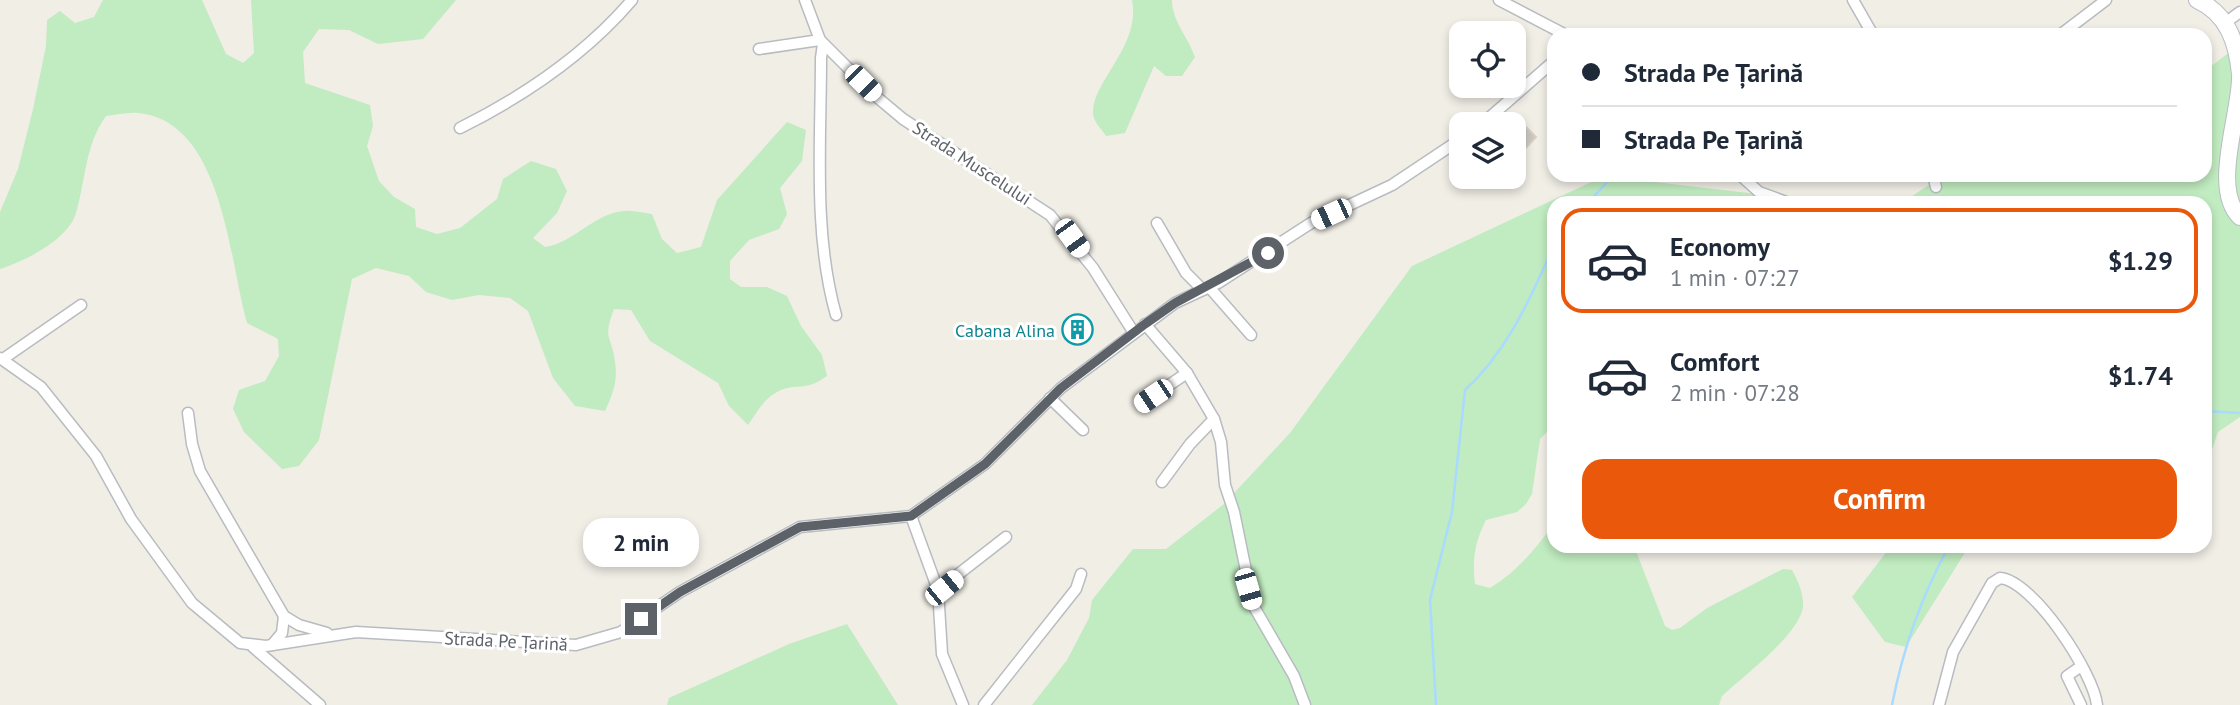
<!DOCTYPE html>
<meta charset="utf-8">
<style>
:root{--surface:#fff;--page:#f2f2f3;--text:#1f2937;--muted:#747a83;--line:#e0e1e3;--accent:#ea580c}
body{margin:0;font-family:"PT Sans",sans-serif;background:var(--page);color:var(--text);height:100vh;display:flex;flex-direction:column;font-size:26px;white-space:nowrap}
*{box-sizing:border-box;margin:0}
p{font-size:23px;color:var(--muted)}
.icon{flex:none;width:38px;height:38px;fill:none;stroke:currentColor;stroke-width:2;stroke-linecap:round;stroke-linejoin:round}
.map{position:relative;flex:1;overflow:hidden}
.panel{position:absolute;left:1547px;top:196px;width:665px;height:357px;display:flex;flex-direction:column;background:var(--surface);border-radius:21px;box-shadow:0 4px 10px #0003}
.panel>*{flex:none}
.hud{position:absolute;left:1547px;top:28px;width:665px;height:154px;border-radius:21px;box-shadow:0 4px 10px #0003;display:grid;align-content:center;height:154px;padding:0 35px;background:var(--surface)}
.buttons{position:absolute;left:1449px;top:21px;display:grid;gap:14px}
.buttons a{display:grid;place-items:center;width:77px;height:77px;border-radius:14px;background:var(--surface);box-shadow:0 4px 10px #0003;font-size:35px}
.end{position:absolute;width:32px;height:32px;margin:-16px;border:9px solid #5d6268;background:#fff;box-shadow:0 0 0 4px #fff}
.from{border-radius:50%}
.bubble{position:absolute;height:49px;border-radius:21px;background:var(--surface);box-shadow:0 4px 10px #0003;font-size:23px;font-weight:700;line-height:49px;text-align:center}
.car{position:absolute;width:21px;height:42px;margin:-21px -10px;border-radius:9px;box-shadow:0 0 5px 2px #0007;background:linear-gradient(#fff 24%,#345 0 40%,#fff 0 76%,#345 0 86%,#fff 0)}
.hud b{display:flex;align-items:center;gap:24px;height:66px;font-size:26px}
.hud b+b{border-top:2px solid var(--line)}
.hud i{width:18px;height:18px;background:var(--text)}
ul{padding:12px 0 0;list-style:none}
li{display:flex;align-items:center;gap:21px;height:105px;margin:0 14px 10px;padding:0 21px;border:4px solid transparent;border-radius:21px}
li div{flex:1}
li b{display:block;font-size:26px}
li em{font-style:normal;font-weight:700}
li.selected{border-color:var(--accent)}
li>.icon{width:63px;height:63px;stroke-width:1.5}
.button{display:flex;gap:14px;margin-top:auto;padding:14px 35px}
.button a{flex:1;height:80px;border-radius:21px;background:var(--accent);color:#fff;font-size:28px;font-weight:700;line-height:80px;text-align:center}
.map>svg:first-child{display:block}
.green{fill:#c1ebc0}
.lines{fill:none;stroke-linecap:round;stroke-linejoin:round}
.stream{stroke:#a8dbff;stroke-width:2.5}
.building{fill:#ccc9c3;stroke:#d7d0c3;stroke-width:2}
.street-casing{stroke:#b8bcc1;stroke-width:13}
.secondary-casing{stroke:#b9bdc3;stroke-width:18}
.street{stroke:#fff;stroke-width:10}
.secondary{stroke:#fff;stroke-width:16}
.route{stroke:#5d6268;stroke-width:9}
.labels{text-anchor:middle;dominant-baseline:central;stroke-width:6;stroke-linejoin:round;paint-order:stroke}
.street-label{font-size:18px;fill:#5d6268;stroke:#fff}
.culture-label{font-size:18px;fill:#0d838f;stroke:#fff;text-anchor:end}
</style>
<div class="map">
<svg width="2240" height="705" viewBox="0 0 2240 705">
<rect width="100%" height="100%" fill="#f1eee6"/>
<g class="green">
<path d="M103,0h99l24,54 17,9 11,-10 -3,-53h205l-33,39 -45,5 -29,-14 -30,-1 -16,23 2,31 65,22 3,21 -6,20 12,35 15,16 21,12 1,18 21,7 23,-6 37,-29 6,-20 28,-18 25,8 11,22 -10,22 -24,25 12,9c29,-4 49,-34 79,-36 9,-1 19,2 28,3l10,25 15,14 24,-6 16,-47 70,-78 19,8 -4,31 -22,27 7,26 -8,15 -30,11 -19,21v18l11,8h26l20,9 14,30 21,29 5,21c-24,17 -29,6 -48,15 -15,7 -22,21 -31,34l-19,-19 -11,-23 -68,-42 -19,-31 -17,-1c-12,31 -2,26 1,53 3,19 -2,32 -10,49l-30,-5 -22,-28 -25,-67 -18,-13 -31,-3 -27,5 -26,-8 -17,-16 -33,-8 -24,11 -33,161 -20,26 -17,3 -38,-37 -11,-23 6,-19 26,-9 14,-25 -1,-17 -31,-16c-18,-63 -24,-202 -109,-210 -10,-1 -22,2 -32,3 -21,29 -20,63 -30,97 -8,27 -51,48 -76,56v-57l18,-43 15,-60 13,-63 1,-26 13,-9 15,12 19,-6z"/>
<path d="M1132,0h40c0,21 16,37 23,57l-13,19h-16l-12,-10 -29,67 -19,3c-3,-5 -10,-12 -12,-18 -8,-32 48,-70 38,-118z"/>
<path d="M2240,44v373l-22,15 -13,38v-267h-651v222l-14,14 -8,55 -6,10 -9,8 -31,8c-11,21 -14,39 -11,64l15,4c28,-17 44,-38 64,-64v22h80l31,80 7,4 8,-2 27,-20 76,-39 9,1c6,11 12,24 11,37 -4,28 -60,69 -81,89l-3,9h-687l35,-45 22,-42 3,-18 41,-51h33l58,-45 66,-71 122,-167 192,-90 178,21 124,3 38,-25h261v-104z"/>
<polygon points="1891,546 1969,546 1906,647 1885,642 1852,597"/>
<polygon points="847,624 898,705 667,705 669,698 789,644"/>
</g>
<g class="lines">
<g class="stream">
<polyline points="1588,203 1608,181"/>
<polyline points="2205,411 2240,413"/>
<path d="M1436,705l-6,-105 22,-88 13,-122c43,-39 65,-92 89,-144"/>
<path d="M1892,705c11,-57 29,-108 57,-159"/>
</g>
</g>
<polygon class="building" points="1521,122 1536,137 1522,152 1514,144 1514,130"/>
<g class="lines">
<defs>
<g id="street">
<polyline points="805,0 820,40 878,98 903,119 1050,215 1093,268 1134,333"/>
<polyline points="1499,0 1566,35"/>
<polyline points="1853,0 1873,35"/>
<polyline points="2225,23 2240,12"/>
<polyline points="2060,35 2106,0"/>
<path d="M823,44l-2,14c0,84 -8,176 15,257"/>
<polyline points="759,49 820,40"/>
<polyline points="1482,124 1554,61"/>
<path d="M460,128c64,-32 125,-73 172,-128"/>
<polyline points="1740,175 1759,192 1789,203"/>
<polyline points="1933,175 1936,187"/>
<polyline points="1157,223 1186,273 1203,290"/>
<polyline points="1209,287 1251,335"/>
<polyline points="1145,324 1187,373 1214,419 1221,442 1225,485 1234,512 1253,605 1294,676 1305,705"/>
<polyline points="0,358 41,387 96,456 131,519 192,603 240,643 266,646 356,632 576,645 621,632 680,592 800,527 911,516 985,464 1061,388 1175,303 1218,283 1311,223 1392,185 1461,139"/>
<polyline points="3,359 81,305"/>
<polyline points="1050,398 1083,430"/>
<polyline points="1141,404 1187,373"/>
<polyline points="188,413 192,444 200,471 284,616 299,625 327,633"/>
<polyline points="1162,482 1190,444 1214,419"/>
<polyline points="911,516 938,590 942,654 963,705"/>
<polyline points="938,590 1006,537"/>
<polyline points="272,645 282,633 284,616"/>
<polyline points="253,647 320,705"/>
<polyline points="2080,667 2067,676 2081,705"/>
<polyline points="984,705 1076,589 1081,574"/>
<path d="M1939,705l14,-53 39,-69 8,-5c34,3 94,96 97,127"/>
</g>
<g id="secondary">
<path d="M2197,0c31,14 40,43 43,74"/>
<path d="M2240,78c0,37 -29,111 0,139"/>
</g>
</defs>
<use href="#street" class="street-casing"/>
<use href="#secondary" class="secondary-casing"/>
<use href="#street" class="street"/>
<use href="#secondary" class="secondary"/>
</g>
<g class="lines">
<polyline class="route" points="641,619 680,592 800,527 911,516 985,464 1061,388 1145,324 1175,303 1268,253"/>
</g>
<defs>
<symbol id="building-ring" viewBox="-11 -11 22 22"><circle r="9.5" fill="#fff" stroke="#0f9aa8" stroke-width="1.5"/><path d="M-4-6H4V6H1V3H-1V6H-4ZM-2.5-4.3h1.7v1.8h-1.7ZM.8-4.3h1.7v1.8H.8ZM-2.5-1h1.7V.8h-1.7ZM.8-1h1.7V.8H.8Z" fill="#0f9aa8"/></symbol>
</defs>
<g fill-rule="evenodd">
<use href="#building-ring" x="1060" y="312" width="35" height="35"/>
</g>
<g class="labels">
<g class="street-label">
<text transform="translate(972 163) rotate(33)">Strada Muscelului</text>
<text transform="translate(506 641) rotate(3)">Strada Pe Țarină</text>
</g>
<g class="culture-label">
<text x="1055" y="330">Cabana Alina</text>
</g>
</g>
</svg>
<div class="buttons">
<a><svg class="icon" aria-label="locate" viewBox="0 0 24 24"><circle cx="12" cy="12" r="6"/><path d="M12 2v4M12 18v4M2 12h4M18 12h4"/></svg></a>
<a><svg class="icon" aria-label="layers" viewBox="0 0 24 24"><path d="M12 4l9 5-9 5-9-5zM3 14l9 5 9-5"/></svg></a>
</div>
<i class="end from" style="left:1268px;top:253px"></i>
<i class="end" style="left:641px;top:619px"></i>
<div class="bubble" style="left:583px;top:518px;width:116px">2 min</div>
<i class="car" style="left:863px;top:83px;rotate:135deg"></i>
<i class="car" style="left:1331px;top:214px;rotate:245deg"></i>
<i class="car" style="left:1072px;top:238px;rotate:144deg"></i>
<i class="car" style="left:1153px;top:396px;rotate:236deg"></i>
<i class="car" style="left:944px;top:588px;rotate:51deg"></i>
<i class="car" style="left:1248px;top:589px;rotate:164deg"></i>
<div class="hud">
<b><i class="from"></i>Strada Pe Țarină</b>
<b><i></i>Strada Pe Țarină</b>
</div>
<section class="panel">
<ul>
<li class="selected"><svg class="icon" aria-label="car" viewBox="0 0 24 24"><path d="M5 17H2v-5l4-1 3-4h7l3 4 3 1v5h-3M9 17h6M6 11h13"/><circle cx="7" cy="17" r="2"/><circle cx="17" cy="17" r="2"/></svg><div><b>Economy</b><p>1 min · 07:27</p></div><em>$1.29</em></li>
<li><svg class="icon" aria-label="car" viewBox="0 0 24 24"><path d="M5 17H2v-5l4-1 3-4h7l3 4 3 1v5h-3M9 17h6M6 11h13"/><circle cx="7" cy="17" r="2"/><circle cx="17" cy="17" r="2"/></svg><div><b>Comfort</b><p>2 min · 07:28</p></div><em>$1.74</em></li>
</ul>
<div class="button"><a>Confirm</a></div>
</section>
</div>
